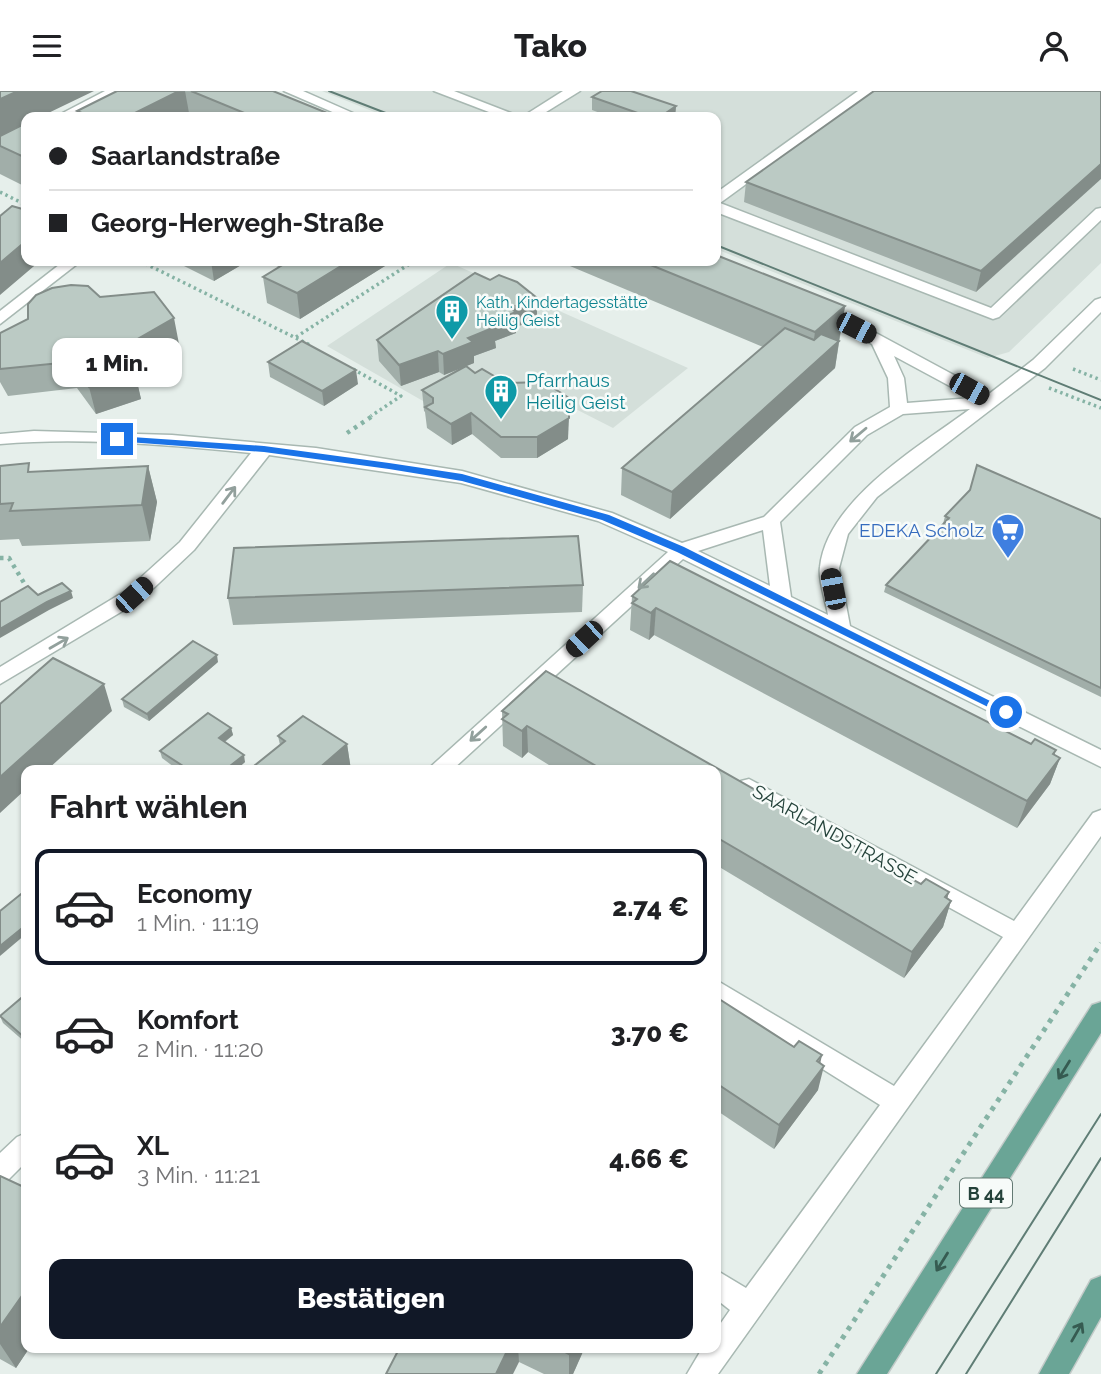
<!DOCTYPE html>
<html lang="de">
<meta charset="utf-8">
<style>
:root{--surface:#fff;--page:#f6f6f6;--text:#202124;--muted:#757577;--line:#e0e0e0;--accent:#111827}
body{margin:0;font-family:Raleway,sans-serif;background:var(--page);color:var(--text);height:100vh;display:flex;flex-direction:column;font-size:26px;white-space:nowrap}
*{box-sizing:border-box;margin:0}
p{font-size:23px;color:var(--muted)}
.icon{flex:none;width:38px;height:38px;fill:none;stroke:currentColor;stroke-width:2;stroke-linecap:round;stroke-linejoin:round}
.map{position:relative;flex:1;overflow:hidden}
.side{position:absolute;left:21px;top:674px;width:700px;height:588px;display:flex;flex-direction:column;background:var(--surface);border-radius:14px;box-shadow:0 2px 5px #0004}
.side>*{flex:none}
.top-card{position:absolute;left:21px;top:21px;width:700px;height:154px;border-radius:14px;box-shadow:0 2px 5px #0004;display:grid;align-content:center;height:154px;padding:0 28px;background:var(--surface)}
.end{position:absolute;width:32px;height:32px;margin:-16px;border:9px solid #1a73e8;background:#fff;box-shadow:0 0 0 4px #fff}
.from{border-radius:50%}
.bubble{position:absolute;height:49px;border-radius:14px;background:var(--surface);box-shadow:0 2px 5px #0004;font-size:23px;font-weight:800;line-height:49px;text-align:center}
.car{position:absolute;width:21px;height:42px;margin:-21px -10px;border-radius:9px;box-shadow:0 0 5px 2px #0007;background:linear-gradient(#222 24%,#8ab4d8 0 40%,#222 0 76%,#8ab4d8 0 86%,#222 0)}
.top-card b{display:flex;align-items:center;gap:24px;height:66px;font-size:26px}
.top-card b+b{border-top:2px solid var(--line)}
.top-card i{width:18px;height:18px;background:var(--text)}
ul{padding:0;list-style:none}
li{display:flex;align-items:center;gap:21px;height:116px;margin:0 14px 10px;padding:0 14px;border:4px solid transparent;border-radius:14px}
li div{flex:1}
li b{display:block;font-size:26px}
li em{font-style:normal;font-weight:800}
li.selected{border-color:var(--accent)}
li>.icon{width:63px;height:63px;stroke-width:1.5}
h2{padding:0 28px;font-size:32px;line-height:84px}
.cta{display:flex;gap:14px;margin-top:auto;padding:14px 28px}
.cta a{flex:1;height:80px;border-radius:14px;background:var(--accent);color:#fff;font-size:28px;font-weight:800;line-height:80px;text-align:center}
header{display:flex;justify-content:space-between;align-items:center;height:91px;padding:0 28px;background:var(--surface);font-size:32px;font-weight:800}
.map>svg:first-child{display:block}
.built{fill:#d4dfda}
.lines{fill:none;stroke-linecap:round;stroke-linejoin:round}
.minor-casing{stroke:#a8b8b2;stroke-width:3}
.major-casing{stroke:#c2cac8;stroke-width:3}
.path-far2{stroke:#86b3a5;stroke-width:3.5;stroke-dasharray:2.5 3.5;stroke-linecap:butt}
.path-far1{stroke:#86b3a5;stroke-width:4.5;stroke-dasharray:3.5 5;stroke-linecap:butt}
.path{stroke:#86b3a5;stroke-width:5;stroke-dasharray:4.5 6;stroke-linecap:butt}
.minor{fill:#fff;fill-rule:evenodd}
.major{fill:#6aa596;fill-rule:evenodd}
.tram{stroke:#5f7d75;stroke-width:2}
.wall{fill:#a1aea9}
.shaded-wall{fill:#838d89}
.building{fill:#bbcac4;stroke:#838d89;stroke-width:2}
.oneway{stroke:#92a09c}
.oneway2{stroke:#365b51}
.route{fill:#1a73e8}
.labels{text-anchor:middle;dominant-baseline:central;stroke-width:5;stroke-linejoin:round;paint-order:stroke}
.far-culture-label{font-size:16px;fill:#0d838f;stroke:#f7fbf9;text-anchor:start}
.shield{fill:#f7fbf9;stroke:#637a73;stroke-width:2}
.shield-label{font-size:18px;font-weight:bold;fill:#24423a}
.culture-label{font-size:19px;fill:#0d838f;stroke:#f7fbf9;text-anchor:start}
.shop-label{font-size:19px;fill:#366cbe;stroke:#f7fbf9;text-anchor:end}
.street-label{font-size:19px;fill:#24423a;stroke:#f7fbf9}
</style>
<header><svg class="icon" aria-label="menu" viewBox="0 0 24 24"><path d="M4 6h16M4 12h16M4 18h16"/></svg>Tako<svg class="icon" aria-label="person" viewBox="0 0 24 24"><circle cx="12" cy="8" r="4"/><path d="M4 21q1-7 8-7t8 7"/></svg></header>
<div class="map">
<svg width="1101" height="1283" viewBox="0 0 1101 1283">
<rect width="100%" height="100%" fill="#e6efeb"/>
<g class="built">
<polygon points="322,0 1101,0 1101,172 1009,261 988,267 716,158 716,26 387,26"/>
<polygon points="451,172 688,277 613,337 550,305 456,292 423,310 327,255"/>
</g>
<g class="lines">
<defs>
<g id="minor">
<polygon points="105,0 123,0 72,26 55,26"/>
<polygon points="284,0 303,0 362,26 344,26"/>
<polygon points="434,0 454,0 521,26 502,26"/>
<polygon points="563,0 580,0 538,26 522,26"/>
<polygon points="858,0 874,0 720,112 991,217 1096,118 1101,117 1101,129 999,226 993,228 716,121 716,102"/>
<polygon points="64,170 81,170 0,233 0,220"/>
<polygon points="270,170 296,173 319,170 297,184"/>
<path d="M1101,207v14l-56,56 -168,129 -29,37 -9,34 11,58 251,124v17l-418,-208 -231,211h-25l241,-218 -70,-31 -137,-38 -192,-28 -75,95 -53,50 -141,84v-17l127,-77 53,-48 71,-89c-83,-8 -168,-16 -251,-9v-10l34,-3 138,4 144,13 146,23 150,42 70,30 82,-26 91,-90 35,-20 -2,-29 -16,-34 -60,-33v-6h12l165,89 44,-34 62,-60zM894,265l78,42 -65,5 -3,-25zM970,318c-50,37 -143,91 -150,158 -2,14 6,34 8,48l-37,-18 -11,-75 87,-87 36,-21zM763,439l7,56 -72,-35z"/>
<polygon points="749,688 1014,830 1093,722 1101,719 1101,745 718,1283 687,1283 703,1256 716,1256 716,1239 730,1219 716,1208 716,1179 746,1197 880,1014 716,911 716,889 894,995 1003,846 741,702 738,696 741,690"/>
<polygon points="26,1042 26,1071 9,1088 0,1091 0,1062 17,1046"/>
</g>
<g id="major">
<polygon points="1101,911 1101,942 887,1283 857,1283 1092,914"/>
<polygon points="1101,1185 1101,1226 1069,1283 1039,1283 1091,1189"/>
</g>
</defs>
<use href="#minor" class="minor-casing"/>
<use href="#major" class="major-casing"/>
<g class="path-far2">
<polyline points="0,101 26,114"/>
<polyline points="140,170 312,255"/>
<polyline points="296,246 414,170"/>
<polyline points="353,278 401,305 371,325"/>
<polyline points="1073,278 1101,289"/>
<polyline points="1049,297 1101,317"/>
</g>
<g class="path-far1">
<polyline points="347,342 374,324"/>
<polyline points="0,467 9,467 24,492"/>
</g>
<polyline class="path" points="819,1283 1101,852"/>
<use href="#minor" class="minor"/>
<use href="#major" class="major"/>
<g class="tram">
<polyline points="329,0 396,26"/>
<polyline points="716,154 1101,309"/>
<polyline points="936,1283 1101,1023"/>
<polyline points="966,1283 1101,1067"/>
</g>
</g>
<g class="wall">
<polygon points="0,0 26,26 26,96 0,83"/>
<polygon points="117,0 273,0 337,26 199,26 189,22 181,26 78,26 77,20"/>
<polygon points="1101,0 976,201 744,111 746,91"/>
<polygon points="592,6 676,15 675,26 611,26 592,19"/>
<polygon points="174,170 248,170 214,190"/>
<polygon points="289,170 393,170 300,228 267,212 263,186"/>
<polygon points="558,170 716,170 845,215 835,277 670,428 621,404 622,377 763,256"/>
<polygon points="537,228 516,236 516,242 495,250 496,257 474,265 474,272 444,284 439,281 401,295 379,270 377,249"/>
<polygon points="0,242 179,253 134,280 141,308 96,323 77,297 8,305 0,291"/>
<polygon points="268,271 358,293 324,315 270,286"/>
<polygon points="422,299 568,348 537,367 501,367 472,343 452,354 427,337 425,321 424,320"/>
<polygon points="0,375 32,381 148,375 157,411 150,450 22,455 19,448 0,449"/>
<polygon points="945,425 1101,428 1101,606 884,501 886,494 943,433"/>
<polygon points="583,494 582,521 233,534 228,507"/>
<polygon points="632,505 1031,653 1056,659 1054,664 1060,667 1050,693 1017,737 654,544 649,549 630,539"/>
<polygon points="218,571 149,630 124,616 122,608"/>
<polygon points="546,580 921,793 926,788 949,801 947,808 951,810 943,836 904,887 716,774 716,679 557,679 528,661 522,667 503,655 502,620"/>
<polygon points="231,637 233,644 225,651 245,671 236,679 178,679 162,667 160,660"/>
<polygon points="278,645 347,653 351,679 249,679 280,654"/>
<polygon points="26,903 26,952 3,932 0,925"/>
<polygon points="716,906 820,972 818,999 774,1058 716,1019"/>
<polygon points="0,1085 26,1256 30,1256 16,1277 0,1268"/>
<polygon points="400,1256 585,1256 573,1283 544,1283 519,1271"/>
</g>
<g class="shaded-wall">
<polygon points="18,0 94,0 40,26 26,26 26,33 0,45 0,8"/>
<polygon points="179,0 185,0 189,22 181,26 127,26"/>
<polygon points="676,15 675,26 660,26"/>
<polygon points="1101,73 1101,88 976,201 981,180"/>
<polygon points="26,150 26,170 40,170 0,204 0,172"/>
<polygon points="211,170 248,170 214,190"/>
<polygon points="349,170 393,170 300,228 297,202"/>
<polygon points="537,207 537,228 516,236 516,242 495,250 496,257 474,265 474,272 444,284 443,263 510,217"/>
<polygon points="845,215 839,249 810,275 815,241"/>
<polygon points="174,227 179,253 129,283 135,281 141,308 96,323 89,296 120,258"/>
<polygon points="839,250 835,277 670,428 672,401"/>
<polygon points="438,260 439,281 401,295 399,274"/>
<polygon points="356,279 358,293 324,315 322,300"/>
<polygon points="471,322 472,343 452,354 451,333"/>
<polygon points="569,327 568,348 537,367 537,346"/>
<polygon points="148,375 157,411 150,450 142,414"/>
<polygon points="71,500 73,507 49,519 0,547 0,538 47,511"/>
<polygon points="656,517 654,544 649,549 651,522"/>
<polygon points="217,564 218,571 149,630 147,623"/>
<polygon points="104,593 112,620 47,679 26,679 26,698 0,722 0,686"/>
<polygon points="527,635 528,661 522,667 522,640"/>
<polygon points="231,637 233,644 220,654 219,647"/>
<polygon points="347,653 351,679 317,679"/>
<polygon points="1056,659 1047,683 1060,667 1050,693 1017,737 1027,710"/>
<polygon points="244,664 245,671 236,679 225,679"/>
<polygon points="949,801 943,821 951,810 943,836 904,887 912,861 945,806"/>
<polygon points="26,834 26,843 0,865 0,855"/>
<polygon points="822,964 818,983 824,975 818,999 774,1058 779,1034"/>
<polygon points="26,1199 26,1256 30,1256 16,1277 0,1253 0,1236"/>
<polygon points="509,1256 518,1256 519,1271 513,1283 496,1283"/>
<polygon points="572,1256 585,1256 573,1283 569,1283 569,1263"/>
</g>
<g class="building">
<polygon points="0,0 18,0 0,8"/>
<polygon points="117,0 179,0 127,26 91,26 77,20"/>
<polygon points="191,0 273,0 337,26 254,26"/>
<polygon points="602,0 631,0 676,15 660,26 649,26 592,6"/>
<polygon points="874,0 1101,0 1101,73 981,180 746,91"/>
<polygon points="26,32 26,67 0,55 0,45"/>
<polygon points="12,115 26,119 26,150 0,172 0,125"/>
<polygon points="716,164 845,215 815,241 641,170 716,170"/>
<polygon points="289,170 349,170 297,202 263,186"/>
<polygon points="475,182 490,189 499,184 517,191 537,207 510,217 516,221 489,232 495,236 468,247 473,251 443,263 438,260 399,274 377,249"/>
<polygon points="71,194 88,195 100,206 154,201 174,227 120,258 135,281 89,296 70,271 0,278 0,242 28,228 28,213 36,204 52,197"/>
<polygon points="785,237 814,249 821,243 839,250 672,401 622,377"/>
<polygon points="302,250 356,279 322,300 268,271"/>
<polygon points="466,275 475,282 482,278 506,292 544,291 569,307 569,327 537,346 501,346 471,322 451,333 425,316 433,312 433,307 422,299"/>
<polygon points="29,372 28,381 148,375 142,414 10,420 13,412 0,413 0,375"/>
<polygon points="977,374 1101,428 1101,597 886,494 949,427 945,425 970,399"/>
<polygon points="578,445 583,494 228,507 234,457"/>
<polygon points="670,470 1031,653 1035,648 1056,659 1053,663 1060,667 1027,710 656,517 651,522 632,512 637,508 632,505"/>
<polygon points="62,492 71,500 47,511 0,538 0,511 28,495 38,504"/>
<polygon points="193,550 217,564 147,623 122,608"/>
<polygon points="53,567 104,593 0,686 0,613"/>
<polygon points="546,580 921,793 926,788 949,801 945,806 951,810 912,861 716,746 716,679 603,679 527,635 522,640 502,628 508,623 502,620"/>
<polygon points="208,622 231,637 219,647 244,664 225,679 178,679 183,675 160,660"/>
<polygon points="303,625 347,653 317,679 249,679 285,650 278,645"/>
<polygon points="26,799 26,834 0,855 0,820"/>
<polygon points="26,903 26,946 25,947 0,925"/>
<polygon points="716,906 794,956 799,950 822,964 817,970 824,975 779,1034 716,992"/>
<polygon points="0,1085 26,1097 26,1199 0,1236"/>
<polygon points="400,1256 509,1256 496,1283 386,1283"/>
<polygon points="556,1256 572,1256 569,1263"/>
</g>
<defs><path id="oneway-shaft" d="M-6 0H5M1.5-3L5.5 0L1.5 3" fill="none" stroke-width="1.6" stroke-linecap="round" stroke-linejoin="round" transform="scale(1.75)"/></defs>
<g class="oneway">
<use href="#oneway-shaft" transform="translate(858 344) rotate(140)"/>
<use href="#oneway-shaft" transform="translate(229 404) rotate(-53)"/>
<use href="#oneway-shaft" transform="translate(646 490) rotate(137)"/>
<use href="#oneway-shaft" transform="translate(59 552) rotate(-30)"/>
<use href="#oneway-shaft" transform="translate(478 643) rotate(138)"/>
</g>
<g class="oneway2">
<use href="#oneway-shaft" transform="translate(1064 979) rotate(122)"/>
<use href="#oneway-shaft" transform="translate(942 1171) rotate(122)"/>
<use href="#oneway-shaft" transform="translate(1077 1241) rotate(-60)"/>
</g>
<polygon class="route" points="117,345 264,355 389,372 462,383 609,424 684,456 1012,621 1002,623 677,461 602,429 462,390 389,378 264,361 114,350"/>
<defs>
<symbol id="building-pin" viewBox="-11 -11 22 30"><path d="M0 17L-7.5 6A9.5 9.5 0 1 1 7.5 6Z" fill="#0f9aa8" stroke="#f7fbf9"/><path d="M-4-6H4V6H1V3H-1V6H-4ZM-2.5-4.3h1.7v1.8h-1.7ZM.8-4.3h1.7v1.8H.8ZM-2.5-1h1.7V.8h-1.7ZM.8-1h1.7V.8H.8Z" fill="#fff"/></symbol>
<symbol id="supermarket-pin" viewBox="-11 -11 22 30"><path d="M0 17L-7.5 6A9.5 9.5 0 1 1 7.5 6Z" fill="#3f7fe0" stroke="#f7fbf9"/><path d="M-6-5.5h2.5l.6 2H6L4.5 2H-2.5L-4.4-4H-6ZM-1.5 3.2a1.3 1.3 0 1 0 .1 0ZM3 3.2a1.3 1.3 0 1 0 .1 0Z" fill="#fff"/></symbol>
</defs>
<g fill-rule="evenodd">
<use href="#building-pin" x="433" y="201" width="38" height="52"/>
<use href="#building-pin" x="482" y="281" width="38" height="52"/>
<use href="#supermarket-pin" x="989" y="420" width="38" height="52"/>
</g>
<g class="labels">
<g class="far-culture-label">
<text x="476" y="211">Kath. Kindertagesstätte<tspan x="476" dy="18">Heilig Geist</tspan></text>
</g>
<rect class="shield" x="960" y="1087.5" width="52" height="29" rx="5"/>
<g class="shield-label">
<text x="986" y="1102">B 44</text>
</g>
<g class="culture-label">
<text x="526" y="289">Pfarrhaus<tspan x="526" dy="22">Heilig Geist</tspan></text>
</g>
<g class="shop-label">
<text x="984" y="439">EDEKA Scholz</text>
</g>
<g class="street-label">
<text transform="translate(835 743) rotate(29)">SAARLANDSTRASSE</text>
</g>
</g>
</svg>
<i class="end from" style="left:1006px;top:621px"></i>
<i class="end" style="left:117px;top:348px"></i>
<div class="bubble" style="left:52px;top:247px;width:130px">1 Min.</div>
<i class="car" style="left:856px;top:237px;rotate:117deg"></i>
<i class="car" style="left:969px;top:298px;rotate:119deg"></i>
<i class="car" style="left:833px;top:498px;rotate:349deg"></i>
<i class="car" style="left:134px;top:504px;rotate:48deg"></i>
<i class="car" style="left:584px;top:548px;rotate:227deg"></i>
<div class="top-card">
<b><i class="from"></i>Saarlandstraße</b>
<b><i></i>Georg-Herwegh-Straße</b>
</div>
<section class="side">
<h2>Fahrt wählen</h2>
<ul>
<li class="selected"><svg class="icon" aria-label="car" viewBox="0 0 24 24"><path d="M5 17H2v-5l4-1 3-4h7l3 4 3 1v5h-3M9 17h6M6 11h13"/><circle cx="7" cy="17" r="2"/><circle cx="17" cy="17" r="2"/></svg><div><b>Economy</b><p>1 Min. · 11:19</p></div><em>2.74 €</em></li>
<li><svg class="icon" aria-label="car" viewBox="0 0 24 24"><path d="M5 17H2v-5l4-1 3-4h7l3 4 3 1v5h-3M9 17h6M6 11h13"/><circle cx="7" cy="17" r="2"/><circle cx="17" cy="17" r="2"/></svg><div><b>Komfort</b><p>2 Min. · 11:20</p></div><em>3.70 €</em></li>
<li><svg class="icon" aria-label="car" viewBox="0 0 24 24"><path d="M5 17H2v-5l4-1 3-4h7l3 4 3 1v5h-3M9 17h6M6 11h13"/><circle cx="7" cy="17" r="2"/><circle cx="17" cy="17" r="2"/></svg><div><b>XL</b><p>3 Min. · 11:21</p></div><em>4.66 €</em></li>
</ul>
<div class="cta"><a>Bestätigen</a></div>
</section>
</div>
